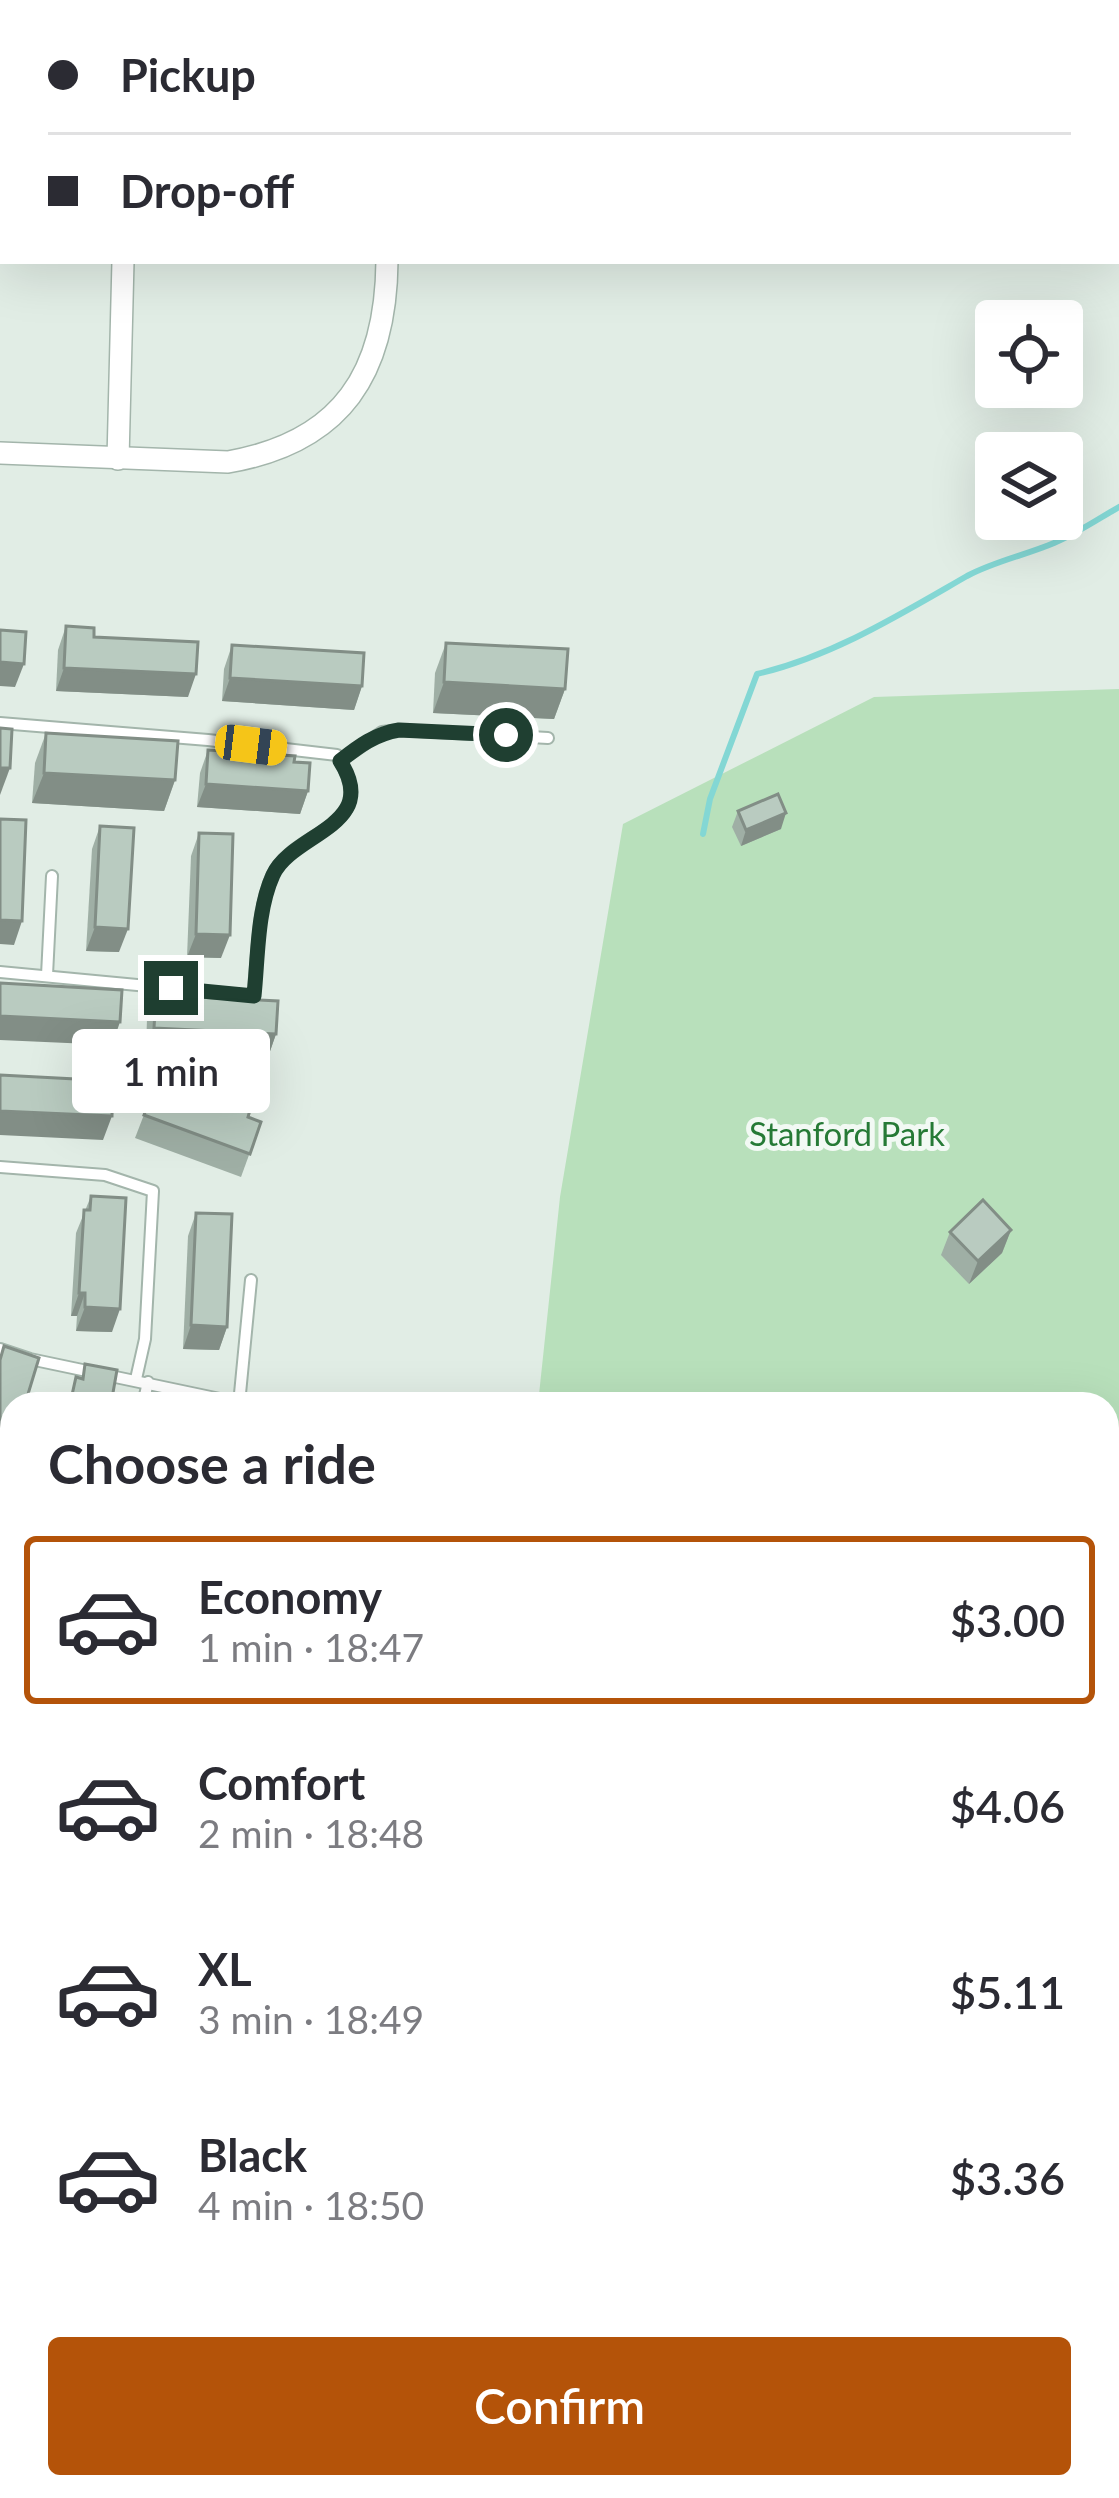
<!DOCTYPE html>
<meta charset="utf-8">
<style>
:root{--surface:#fff;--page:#f2f2f3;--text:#2b2b33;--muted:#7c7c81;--line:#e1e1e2;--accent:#b45309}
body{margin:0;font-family:Lato,sans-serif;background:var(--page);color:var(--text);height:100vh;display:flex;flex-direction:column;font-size:45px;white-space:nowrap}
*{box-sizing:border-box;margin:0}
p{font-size:39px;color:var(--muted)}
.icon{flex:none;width:66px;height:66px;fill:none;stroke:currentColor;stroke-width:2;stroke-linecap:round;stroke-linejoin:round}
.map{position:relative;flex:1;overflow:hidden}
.sheet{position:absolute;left:0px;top:1392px;width:1119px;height:1107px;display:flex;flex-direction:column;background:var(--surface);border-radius:36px 36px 0 0;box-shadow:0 12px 48px #0002}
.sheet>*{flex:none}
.top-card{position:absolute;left:0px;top:0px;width:1119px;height:264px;box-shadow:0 12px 48px #0002;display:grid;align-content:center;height:264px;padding:0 48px;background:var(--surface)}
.buttons{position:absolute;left:975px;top:300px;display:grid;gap:24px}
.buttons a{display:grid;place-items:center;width:108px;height:108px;border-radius:12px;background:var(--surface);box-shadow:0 12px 48px #0002;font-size:60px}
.end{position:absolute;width:54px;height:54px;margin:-27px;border:15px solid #1f3f31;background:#fff;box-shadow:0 0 0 6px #fff}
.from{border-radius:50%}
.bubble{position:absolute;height:84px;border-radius:12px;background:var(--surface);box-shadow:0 12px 48px #0002;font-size:39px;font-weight:600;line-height:84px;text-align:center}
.car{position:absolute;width:36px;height:72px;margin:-36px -18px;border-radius:15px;box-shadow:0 0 9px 3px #0007;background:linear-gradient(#f5c518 24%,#345 0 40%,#f5c518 0 76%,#345 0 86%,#f5c518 0)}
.top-card b{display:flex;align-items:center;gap:42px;height:114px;font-size:45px}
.top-card b+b{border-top:3px solid var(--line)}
.top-card i{width:30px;height:30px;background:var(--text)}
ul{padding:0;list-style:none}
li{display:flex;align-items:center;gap:36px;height:168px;margin:0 24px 18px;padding:0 24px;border:6px solid transparent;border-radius:12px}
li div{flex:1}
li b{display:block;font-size:45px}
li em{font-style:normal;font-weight:600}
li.selected{border-color:var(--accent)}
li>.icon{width:108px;height:108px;stroke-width:1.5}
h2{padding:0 48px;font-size:54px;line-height:144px}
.action{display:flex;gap:24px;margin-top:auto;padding:24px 48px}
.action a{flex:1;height:138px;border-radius:12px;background:var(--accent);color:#fff;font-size:48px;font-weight:600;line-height:138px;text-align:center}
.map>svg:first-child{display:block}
.green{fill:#b8e0bb}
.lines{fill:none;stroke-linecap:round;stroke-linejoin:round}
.stream{stroke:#83d7d4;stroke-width:6}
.service-casing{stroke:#a3b5ab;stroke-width:14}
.minor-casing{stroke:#a3b5ab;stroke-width:24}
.secondary-casing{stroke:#a1bdae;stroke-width:33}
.service{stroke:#fff;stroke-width:10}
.minor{stroke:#fff;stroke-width:21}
.secondary{stroke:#fff;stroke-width:30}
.wall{fill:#9fafa5}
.shaded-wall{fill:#828e86}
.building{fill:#b9cbc0;stroke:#828e86;stroke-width:3}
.route{stroke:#1f3f31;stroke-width:15}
.labels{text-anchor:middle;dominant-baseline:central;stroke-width:10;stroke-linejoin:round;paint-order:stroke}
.park-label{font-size:33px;fill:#267a36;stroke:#f2f9f4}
</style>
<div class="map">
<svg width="1119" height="2498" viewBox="0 0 1119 2498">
<rect width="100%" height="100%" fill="#e1ede5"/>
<polygon class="green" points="1119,689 1119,1613 1107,1612 1107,1404 538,1404 560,1197 623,824 874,697"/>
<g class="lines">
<path class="stream" d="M703,834l7,-35 47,-125c76,-18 142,-59 210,-98 28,-15 59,-21 87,-33 22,-9 44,-24 65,-36"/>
<defs>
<g id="service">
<path d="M0,723l208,17 129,15c47,77 -42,71 -65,121 -15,34 -14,82 -19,120l-253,-24"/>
<polyline points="340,761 382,732 399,730 548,738"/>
<polyline points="47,975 52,876"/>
<polyline points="0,1167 105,1175 153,1191 145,1339 136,1379"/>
<polyline points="0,1349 30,1359 239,1403"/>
<polyline points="143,1404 148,1382"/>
<polyline points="239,1404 251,1280"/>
</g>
<g id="minor">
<polyline points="666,0 666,3"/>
<polyline points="931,0 931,3"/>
<polyline points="130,3 130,0"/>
<polyline points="390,3 390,0"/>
<path d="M0,453l228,9c115,-20 158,-90 159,-201"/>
<polyline points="118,459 123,261"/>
<polyline points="0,1837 12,1842"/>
<polyline points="1107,2025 1119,2025"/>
<polyline points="1107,2379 1119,2469"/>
<polyline points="184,2498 192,2487"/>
</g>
<g id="secondary">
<polyline points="1107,1796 1119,1779"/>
<polyline points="809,2487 810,2498"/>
<polyline points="595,2498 603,2487"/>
</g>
</defs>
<use href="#service" class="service-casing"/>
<use href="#minor" class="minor-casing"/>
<use href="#secondary" class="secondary-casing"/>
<use href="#service" class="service"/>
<use href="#minor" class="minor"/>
<use href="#secondary" class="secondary"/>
</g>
<g class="wall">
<polygon points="66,626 94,637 188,697 56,691 58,650"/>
<polygon points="446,643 565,689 554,719 433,713 435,673"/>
<polygon points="232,645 362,686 354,710 222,701 224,669"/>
<polygon points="46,733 175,780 164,811 32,803 35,763"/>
<polygon points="208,750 294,762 308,791 300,814 197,807 200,773"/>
<polygon points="738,811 781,829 741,846 732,827"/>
<polygon points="100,826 119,952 86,951 92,849"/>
<polygon points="199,833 221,958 187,957 191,856"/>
<polygon points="156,995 276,1034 268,1057 146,1051 147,1018"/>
<polygon points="157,1081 261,1122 241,1177 135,1138"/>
<polygon points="91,1196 112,1332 76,1331 77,1316 71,1316 76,1233"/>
<polygon points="196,1213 227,1327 219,1350 183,1349 188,1236"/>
<polygon points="1011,1230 1002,1253 969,1284 941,1255 950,1232"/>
<polygon points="0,1358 12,1404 12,1459 5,1477 0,1475"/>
<polygon points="0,1724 12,1728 12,1776 0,1772"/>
<polygon points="1119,2051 1119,2091 1114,2091 1113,2067"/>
<polygon points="107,2487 145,2487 138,2498 100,2498"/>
<polygon points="254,2487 298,2487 300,2488 296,2498 261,2498 252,2491"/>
<rect x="671" y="2487" width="26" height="11"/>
</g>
<g class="shaded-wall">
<polygon points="0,662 24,664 15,687 0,686"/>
<polygon points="64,668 196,674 188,697 56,691"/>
<polygon points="230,678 362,686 354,710 222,701"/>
<polygon points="444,682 565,689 554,719 433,713"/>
<polygon points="0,768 10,768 0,795"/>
<polygon points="44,773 175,780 164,811 32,803"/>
<polygon points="206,784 308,791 300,814 197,807"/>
<polygon points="786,813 781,829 741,846 746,830"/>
<polygon points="0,920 22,921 14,945 0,944"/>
<polygon points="95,927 128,929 119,952 86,951"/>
<polygon points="196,934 230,935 221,958 187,957"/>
<polygon points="0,1016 120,1022 112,1045 0,1040"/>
<polygon points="154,1028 276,1034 268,1057 146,1051"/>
<polygon points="0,1111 112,1116 103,1140 0,1135"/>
<polygon points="1011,1230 1002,1253 969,1284 978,1261"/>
<polygon points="79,1293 85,1293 77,1316 71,1316"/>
<polygon points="85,1307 120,1309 112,1332 76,1331"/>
<polygon points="191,1325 227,1327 219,1350 183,1349"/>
</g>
<g class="building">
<polygon points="66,626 94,628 94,637 198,642 196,674 64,668"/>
<polygon points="0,630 26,632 24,664 0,662"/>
<polygon points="446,643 568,649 565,689 444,682"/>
<polygon points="232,645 364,653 362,686 230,678"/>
<polygon points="0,728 12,729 10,768 0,768"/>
<polygon points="46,733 178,741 175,780 44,773"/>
<polygon points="208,750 295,756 294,762 310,763 308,791 206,784"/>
<polygon points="778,794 786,813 746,830 738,811"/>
<polygon points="0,819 26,820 22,921 0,920"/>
<polygon points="100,826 134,828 128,929 95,927"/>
<polygon points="199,833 233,834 230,935 196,934"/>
<polygon points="0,983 122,990 120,1022 0,1016"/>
<polygon points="156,995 278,1001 276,1034 154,1028"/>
<polygon points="0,1075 113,1081 112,1116 0,1111"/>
<polygon points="157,1081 171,1086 173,1082 250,1110 248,1117 261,1122 250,1154 144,1115"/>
<polygon points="91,1196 126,1198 120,1309 85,1307 85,1293 79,1293 84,1210 90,1210"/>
<polygon points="983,1200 1011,1230 978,1261 950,1232"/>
<polygon points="196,1213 232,1214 227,1327 191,1325"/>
<polygon points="4,1346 39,1358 25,1404 12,1404 12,1453 7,1452 2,1465 0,1464 0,1360"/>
<polygon points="85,1364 117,1370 111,1404 70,1404 76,1377 83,1379"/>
<polygon points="0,1724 12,1728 12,1759 0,1755"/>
<polygon points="107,2487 134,2487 127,2498 100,2498"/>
<polygon points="273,2487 298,2487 300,2488 292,2498 288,2498"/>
<rect x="676" y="2487" width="21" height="11"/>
</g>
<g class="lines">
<path class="route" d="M171,988l83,8c4,-38 3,-86 19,-121 19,-42 109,-49 67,-114 19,-15 35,-27 59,-31l107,5"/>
</g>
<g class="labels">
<g class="park-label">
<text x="847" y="1133">Stanford Park</text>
</g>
</g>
</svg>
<div class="buttons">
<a><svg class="icon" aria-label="locate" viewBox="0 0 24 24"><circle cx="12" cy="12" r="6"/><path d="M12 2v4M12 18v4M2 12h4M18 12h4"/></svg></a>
<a><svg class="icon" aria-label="layers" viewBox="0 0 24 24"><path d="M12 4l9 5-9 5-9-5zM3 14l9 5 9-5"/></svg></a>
</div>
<i class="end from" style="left:506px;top:735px"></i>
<i class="end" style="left:171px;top:988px"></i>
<div class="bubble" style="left:72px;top:1029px;width:198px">1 min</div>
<i class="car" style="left:251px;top:745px;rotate:97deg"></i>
<div class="top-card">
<b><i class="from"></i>Pickup</b>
<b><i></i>Drop-off</b>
</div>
<section class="sheet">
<h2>Choose a ride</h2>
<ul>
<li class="selected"><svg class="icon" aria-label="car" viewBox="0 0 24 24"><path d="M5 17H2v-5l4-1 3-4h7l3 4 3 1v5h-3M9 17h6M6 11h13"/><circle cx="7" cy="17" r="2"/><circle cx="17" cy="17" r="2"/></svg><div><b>Economy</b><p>1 min · 18:47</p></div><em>$3.00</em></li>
<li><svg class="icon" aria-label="car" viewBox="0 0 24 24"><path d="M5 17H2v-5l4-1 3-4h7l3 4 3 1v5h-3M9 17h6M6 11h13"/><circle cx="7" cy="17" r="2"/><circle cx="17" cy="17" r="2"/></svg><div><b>Comfort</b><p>2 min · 18:48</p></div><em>$4.06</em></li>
<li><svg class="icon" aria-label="car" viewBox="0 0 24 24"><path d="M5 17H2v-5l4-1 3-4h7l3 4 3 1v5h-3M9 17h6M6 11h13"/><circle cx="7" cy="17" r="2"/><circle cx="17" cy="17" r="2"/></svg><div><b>XL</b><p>3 min · 18:49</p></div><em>$5.11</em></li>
<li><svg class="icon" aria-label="car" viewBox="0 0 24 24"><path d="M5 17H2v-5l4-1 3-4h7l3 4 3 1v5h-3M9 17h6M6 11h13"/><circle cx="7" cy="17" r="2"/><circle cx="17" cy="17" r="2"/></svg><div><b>Black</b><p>4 min · 18:50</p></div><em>$3.36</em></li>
</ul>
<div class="action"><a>Confirm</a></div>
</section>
</div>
